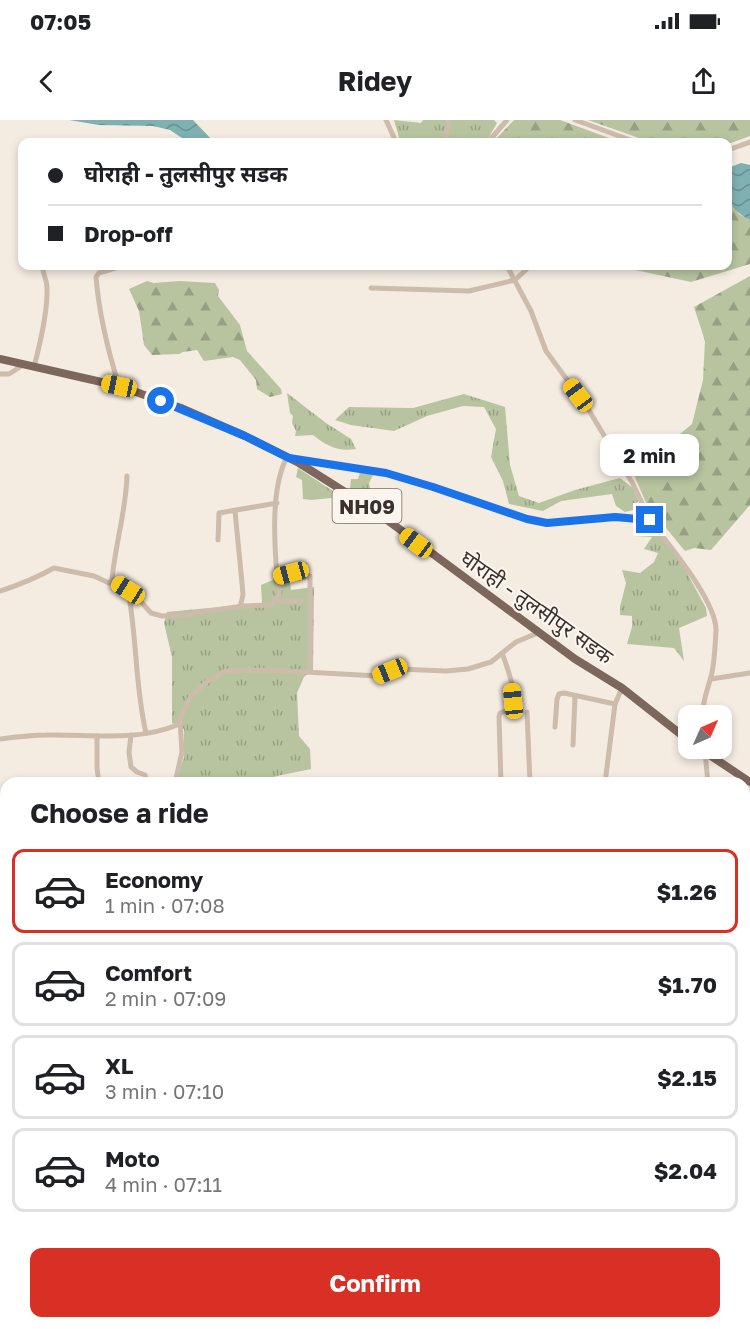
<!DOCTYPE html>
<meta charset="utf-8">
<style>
:root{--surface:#fff;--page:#f2f2f2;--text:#202124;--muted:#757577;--line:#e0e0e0;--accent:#d93025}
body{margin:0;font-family:"Golos Text","Noto Sans Devanagari",sans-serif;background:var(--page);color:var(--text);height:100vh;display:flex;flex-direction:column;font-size:22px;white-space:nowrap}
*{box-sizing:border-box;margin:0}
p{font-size:20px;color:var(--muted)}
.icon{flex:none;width:33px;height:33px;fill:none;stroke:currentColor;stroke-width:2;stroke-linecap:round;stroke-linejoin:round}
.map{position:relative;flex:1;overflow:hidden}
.drawer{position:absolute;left:0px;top:657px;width:750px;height:552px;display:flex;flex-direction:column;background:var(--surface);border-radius:18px 18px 0 0;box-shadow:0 3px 9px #0003}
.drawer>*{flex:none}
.top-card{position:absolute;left:18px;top:18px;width:714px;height:132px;border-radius:12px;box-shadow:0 3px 9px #0003;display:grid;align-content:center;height:132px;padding:0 30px;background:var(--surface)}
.needle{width:39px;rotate:45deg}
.fabs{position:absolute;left:678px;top:585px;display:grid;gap:12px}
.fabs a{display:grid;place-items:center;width:54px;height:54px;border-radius:12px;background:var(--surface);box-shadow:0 3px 9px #0003;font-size:30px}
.end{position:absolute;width:27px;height:27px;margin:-14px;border:8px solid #1a73e8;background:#fff;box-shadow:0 0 0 3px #fff}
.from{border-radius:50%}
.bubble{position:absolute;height:42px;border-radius:12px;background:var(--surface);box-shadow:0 3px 9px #0003;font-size:20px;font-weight:700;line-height:42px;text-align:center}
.car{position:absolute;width:18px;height:36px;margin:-18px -9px;border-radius:8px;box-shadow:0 0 4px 2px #0007;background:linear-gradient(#f5c518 24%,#345 0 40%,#f5c518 0 76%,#345 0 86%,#f5c518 0)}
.top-card b{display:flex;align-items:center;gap:21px;height:57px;font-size:22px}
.top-card b+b{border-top:2px solid var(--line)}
.top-card i{width:15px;height:15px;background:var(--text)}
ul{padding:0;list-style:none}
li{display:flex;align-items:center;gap:18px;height:84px;margin:0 12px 9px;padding:0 18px;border:3px solid var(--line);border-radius:12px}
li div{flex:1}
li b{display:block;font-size:22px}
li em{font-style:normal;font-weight:700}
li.active{border-color:var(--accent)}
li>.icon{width:54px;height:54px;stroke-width:1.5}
h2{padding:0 30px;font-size:27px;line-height:72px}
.action{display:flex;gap:12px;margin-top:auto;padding:12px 30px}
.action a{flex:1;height:69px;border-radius:12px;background:var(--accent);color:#fff;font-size:24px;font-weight:700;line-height:69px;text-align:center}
.status{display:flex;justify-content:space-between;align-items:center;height:42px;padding:0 30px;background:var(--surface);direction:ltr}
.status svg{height:16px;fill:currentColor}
header{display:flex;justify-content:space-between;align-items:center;height:78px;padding:0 30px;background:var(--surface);font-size:27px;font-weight:700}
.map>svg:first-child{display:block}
.grass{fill:url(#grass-tufts)}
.forest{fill:url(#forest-firs)}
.water{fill:url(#water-waves)}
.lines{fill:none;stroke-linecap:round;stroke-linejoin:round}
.street{stroke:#cdbbac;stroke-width:5}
.primary{stroke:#7d675c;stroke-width:8}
.route{stroke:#1a73e8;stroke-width:8}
.labels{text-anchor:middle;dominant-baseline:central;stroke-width:4.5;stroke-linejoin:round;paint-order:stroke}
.shield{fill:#fbf5ee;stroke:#756b66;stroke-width:1.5}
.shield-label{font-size:20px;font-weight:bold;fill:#3b302b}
.street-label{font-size:21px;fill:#3b302b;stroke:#fbf5ee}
</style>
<div class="status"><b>07:05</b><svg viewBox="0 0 49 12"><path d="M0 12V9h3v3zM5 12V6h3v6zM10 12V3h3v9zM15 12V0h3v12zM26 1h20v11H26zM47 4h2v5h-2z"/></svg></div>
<header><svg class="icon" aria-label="back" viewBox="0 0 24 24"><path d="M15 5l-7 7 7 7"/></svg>Ridey<svg class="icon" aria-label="share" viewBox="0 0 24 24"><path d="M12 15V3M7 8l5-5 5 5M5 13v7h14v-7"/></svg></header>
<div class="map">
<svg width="750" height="1209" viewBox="0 0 750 1209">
<defs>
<pattern id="grass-tufts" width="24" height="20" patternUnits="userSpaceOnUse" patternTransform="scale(1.5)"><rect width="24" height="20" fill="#b8c4a0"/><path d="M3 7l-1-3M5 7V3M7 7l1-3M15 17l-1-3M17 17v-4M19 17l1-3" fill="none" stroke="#97a083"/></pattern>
<pattern id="forest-firs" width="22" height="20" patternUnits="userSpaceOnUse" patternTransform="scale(1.5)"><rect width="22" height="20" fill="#b8c4a0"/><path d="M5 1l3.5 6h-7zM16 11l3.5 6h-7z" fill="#97a083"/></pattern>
<pattern id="water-waves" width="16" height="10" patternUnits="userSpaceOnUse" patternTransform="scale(1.5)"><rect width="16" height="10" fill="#7fb0b2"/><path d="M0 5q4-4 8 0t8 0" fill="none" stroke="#699091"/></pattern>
</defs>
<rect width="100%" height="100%" fill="#f4ebe1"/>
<g class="grass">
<polygon points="394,0 421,3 423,0 494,0 497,3 486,22 399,22 400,21"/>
<path d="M287,273l39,30 25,16 5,10c-18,3 -29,-3 -43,-14l-18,1 1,-5 -4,-8 1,-7 -3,-3z"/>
<polygon points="464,274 505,287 510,345 519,376 539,383 575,370 620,358 633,368 638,381 633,390 625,392 616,386 612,374 561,381 543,391 509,384 503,361 491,337 496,309 484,287 463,286 427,296 394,311 351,305 335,300 349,287 413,288"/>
<polygon points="298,348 304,352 342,377 311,380 303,379 302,360 296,357"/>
<polygon points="360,352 373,355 369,363 371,374 377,377 382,370 392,373 392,383 381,390 350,369 351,359 358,359"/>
<polygon points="657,405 680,440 706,488 707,496 679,508 684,541 674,528 627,524 632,507 632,496 620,495 620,487 626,463 622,450 640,453 654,442 658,433 644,429 652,417 634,416"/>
<polygon points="307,443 309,459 290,462 291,470 314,467 313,550 304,557 297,573 299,616 310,629 311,649 277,656 256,663 232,663 177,657 184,638 184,609 172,603 172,537 164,503 167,492 262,483 261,465 273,460 278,449"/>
</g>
<g class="forest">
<polygon points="514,0 560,0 620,22 493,22"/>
<polygon points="588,0 750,0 750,16 728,24 659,22 639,18"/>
<polygon points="728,79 739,94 750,100 750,144 691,162 617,146 728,146"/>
<polygon points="750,156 750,385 711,430 694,428 685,431 647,385 633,353 692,304 703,260 705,221 694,187"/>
<polygon points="147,161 154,163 179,161 215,163 219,170 218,176 240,205 247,231 281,269 282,274 270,277 257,269 256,260 240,240 233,237 204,241 197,230 183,232 179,234 152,235 144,225 139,191 129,169"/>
</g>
<g class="water">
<polygon points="69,0 193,0 214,22 188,22 170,10 153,6 99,5"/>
<path d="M741,43l9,2v55c-26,-14 -23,-26 -22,-52z"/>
</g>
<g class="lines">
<g class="street">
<polyline points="386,0 396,22"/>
<polyline points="575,0 636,22"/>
<polyline points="445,22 449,0"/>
<polyline points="488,22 507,0"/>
<polyline points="728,30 750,22"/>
<polyline points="507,146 531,191 546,231 587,287 633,364 650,400"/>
<polyline points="371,168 469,171 515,160 530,146"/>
<path d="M34,247c6,-23 14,-55 13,-79 0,-7 -4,-15 -5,-22"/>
<polyline points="0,254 9,254 23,245"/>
<path d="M119,266c-11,-35 -20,-73 -23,-109l3,-4 23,-7"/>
<path d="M296,339l90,14 47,14 94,33 20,3 68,-6 35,3c18,24 66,80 66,110 -1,15 -1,35 -6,50 -3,12 -8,22 -7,36"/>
<path d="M127,356c-1,35 -12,69 -15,104l22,14 17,19 11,3 20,-1 61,-9 28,-1 8,-9c1,-11 -2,-22 -3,-33 -2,-31 -4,-78 11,-106"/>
<polyline points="235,391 242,463 243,475 240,487"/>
<polyline points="218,420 219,393 277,383"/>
<polyline points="278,457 299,453 310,456 310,551"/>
<path d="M128,470c9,48 7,96 18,143"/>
<path d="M0,471c19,-6 36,-13 54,-23l40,8 15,7 3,-3"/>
<polyline points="276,481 301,481"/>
<polyline points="711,559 750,553"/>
<polyline points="527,592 530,663"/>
<polyline points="555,607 557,579 559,574 564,573 615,584"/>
<polyline points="131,615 129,632 131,647 137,652 145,655 147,663"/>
<polyline points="97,616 97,648 99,663"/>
<path d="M0,619c16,-2 31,-4 47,-4 43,-1 90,7 130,-10l14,-29 17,-15 18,-10 43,-1 109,6 21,-7 47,2 22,-2 23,-7 25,-20 24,-10"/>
<polyline points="573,625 575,576"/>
<polyline points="705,632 708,663"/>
<polyline points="175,663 182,632 180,600"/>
<path d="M501,663l-2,-66 1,-4 11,-4c6,-17 -3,-40 -9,-56"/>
<polyline points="605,663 615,584 622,568"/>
<polyline points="0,756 6,752"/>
<polyline points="744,758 750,759"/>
<polyline points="0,931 2,932 6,952"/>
<polyline points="747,976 749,927"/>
<polyline points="744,992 750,992"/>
<polyline points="0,1006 6,1005"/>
<polyline points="0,1012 6,1032"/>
<polyline points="744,1034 750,1035"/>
<polyline points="744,1055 750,1054"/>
<polyline points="0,1069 6,1068"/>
<polyline points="744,1094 750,1092"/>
<polyline points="0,1116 6,1116"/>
<polyline points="744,1117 750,1116"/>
<polyline points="744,1136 750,1134"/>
<polyline points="744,1166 750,1165"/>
<polyline points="744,1187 750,1186"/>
<polyline points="262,1203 276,1209"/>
<polyline points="305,1203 306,1209"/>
<polyline points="501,1203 502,1209"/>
<polyline points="310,1209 316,1203"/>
<polyline points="431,1209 451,1203"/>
<polyline points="668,1209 668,1203"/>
<polyline points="732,1209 742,1207"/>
</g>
<g class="primary">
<polyline points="0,239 119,266 181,288 245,316 299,343 375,391 575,539 622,568 688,620"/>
<polyline points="699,628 750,662"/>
</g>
</g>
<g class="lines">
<polyline class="route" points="161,281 245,316 289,338 386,353 433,367 527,399 547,403 615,397 650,400"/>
</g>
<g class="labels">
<rect class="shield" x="332.5" y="369" width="69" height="34" rx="4.5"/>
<g class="shield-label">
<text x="367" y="386">NH09</text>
</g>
<g class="street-label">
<text transform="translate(537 487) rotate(35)">घोराही - तुलसीपुर सडक</text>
</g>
</g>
</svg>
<div class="fabs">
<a><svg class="needle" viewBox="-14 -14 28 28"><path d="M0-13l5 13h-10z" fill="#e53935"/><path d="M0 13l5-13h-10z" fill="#757577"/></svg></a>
</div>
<i class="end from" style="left:161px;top:281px"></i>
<i class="end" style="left:650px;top:400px"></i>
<div class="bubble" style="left:600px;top:314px;width:99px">2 min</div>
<i class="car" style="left:119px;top:266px;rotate:282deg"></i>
<i class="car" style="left:578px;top:275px;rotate:323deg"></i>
<i class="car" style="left:416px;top:423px;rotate:307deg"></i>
<i class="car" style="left:291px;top:453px;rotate:255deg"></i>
<i class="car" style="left:128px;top:470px;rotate:302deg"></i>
<i class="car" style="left:390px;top:551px;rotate:248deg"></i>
<i class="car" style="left:513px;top:581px;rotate:354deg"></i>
<div class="top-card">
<b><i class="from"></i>घोराही - तुलसीपुर सडक</b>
<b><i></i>Drop-off</b>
</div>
<section class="drawer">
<h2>Choose a ride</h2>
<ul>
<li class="active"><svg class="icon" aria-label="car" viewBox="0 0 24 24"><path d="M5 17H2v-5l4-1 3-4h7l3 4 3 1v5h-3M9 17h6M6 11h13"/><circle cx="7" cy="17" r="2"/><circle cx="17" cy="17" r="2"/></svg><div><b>Economy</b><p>1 min · 07:08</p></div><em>$1.26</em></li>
<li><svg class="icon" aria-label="car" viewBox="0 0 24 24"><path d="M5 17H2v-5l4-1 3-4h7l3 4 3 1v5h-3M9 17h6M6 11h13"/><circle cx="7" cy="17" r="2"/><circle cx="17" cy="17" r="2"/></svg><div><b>Comfort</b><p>2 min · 07:09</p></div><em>$1.70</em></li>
<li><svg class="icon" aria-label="car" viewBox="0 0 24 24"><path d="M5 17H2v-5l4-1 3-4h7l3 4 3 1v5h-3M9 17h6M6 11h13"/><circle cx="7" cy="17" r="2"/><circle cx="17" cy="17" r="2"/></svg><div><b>XL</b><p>3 min · 07:10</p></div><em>$2.15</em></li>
<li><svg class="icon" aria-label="car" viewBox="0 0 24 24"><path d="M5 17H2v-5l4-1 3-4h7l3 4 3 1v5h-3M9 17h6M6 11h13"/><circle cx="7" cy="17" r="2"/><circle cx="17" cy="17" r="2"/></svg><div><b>Moto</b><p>4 min · 07:11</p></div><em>$2.04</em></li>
</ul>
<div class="action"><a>Confirm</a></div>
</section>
</div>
